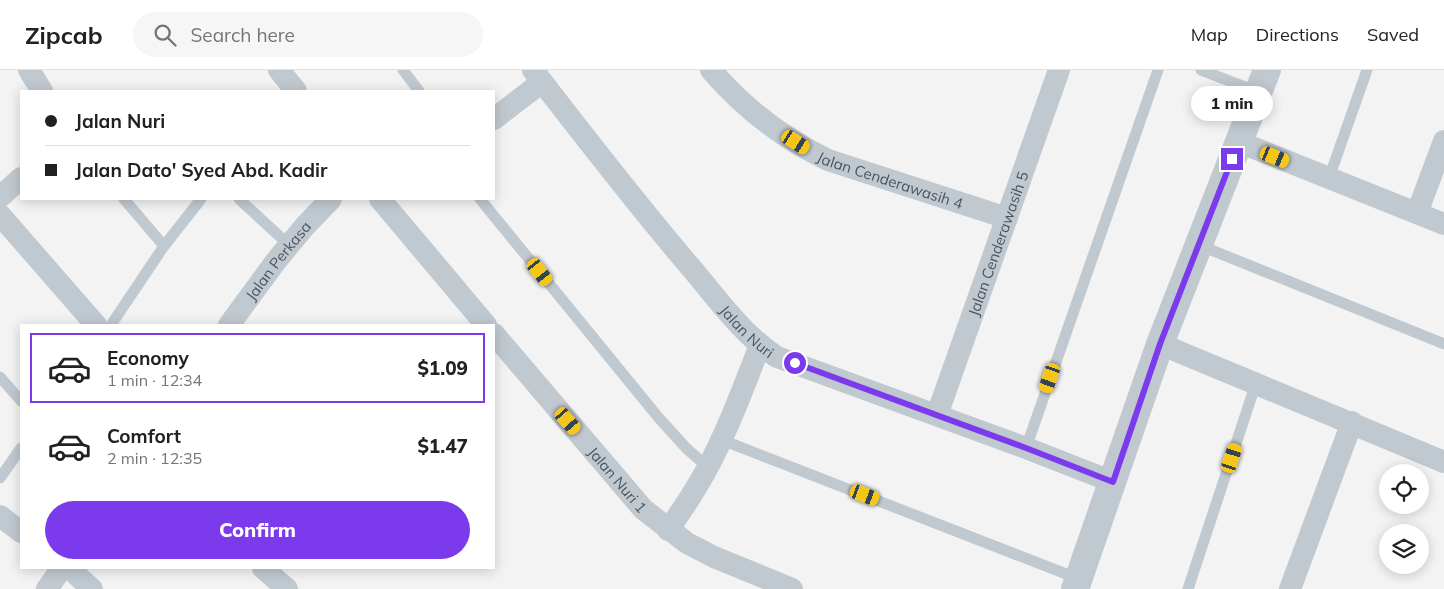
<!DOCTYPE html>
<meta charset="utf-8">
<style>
:root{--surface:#fff;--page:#f6f6f6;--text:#202124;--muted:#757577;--line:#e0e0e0;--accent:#7c3aed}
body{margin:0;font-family:Mulish,sans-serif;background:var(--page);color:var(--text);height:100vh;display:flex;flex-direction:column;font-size:19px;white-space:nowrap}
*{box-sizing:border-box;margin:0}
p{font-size:16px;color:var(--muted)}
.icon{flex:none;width:28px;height:28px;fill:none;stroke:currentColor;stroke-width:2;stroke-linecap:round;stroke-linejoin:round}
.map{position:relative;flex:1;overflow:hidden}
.sheet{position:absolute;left:20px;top:254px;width:475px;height:245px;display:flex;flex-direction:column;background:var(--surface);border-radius:0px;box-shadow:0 2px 12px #0003}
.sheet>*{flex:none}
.top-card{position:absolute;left:20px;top:20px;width:475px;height:110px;border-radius:0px;box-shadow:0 2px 12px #0003;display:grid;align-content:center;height:110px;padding:0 25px;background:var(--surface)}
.fabs{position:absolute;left:1379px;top:394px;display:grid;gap:10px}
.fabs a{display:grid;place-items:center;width:50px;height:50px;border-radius:50%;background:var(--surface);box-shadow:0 2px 12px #0003;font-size:25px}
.end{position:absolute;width:22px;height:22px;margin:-11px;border:6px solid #7c3aed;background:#fff;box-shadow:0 0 0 2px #fff}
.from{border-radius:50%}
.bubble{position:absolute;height:35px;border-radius:18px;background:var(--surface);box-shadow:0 2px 12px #0003;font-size:16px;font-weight:800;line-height:35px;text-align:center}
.car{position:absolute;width:15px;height:30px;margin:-15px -8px;border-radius:6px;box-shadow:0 0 4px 1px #0007;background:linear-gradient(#f5c518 24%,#345 0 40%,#f5c518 0 76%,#345 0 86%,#f5c518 0)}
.top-card b{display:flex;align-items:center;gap:18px;height:48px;font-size:19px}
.top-card b+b{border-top:1px solid var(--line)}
.top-card i{width:12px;height:12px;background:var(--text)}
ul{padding:9px 0 0;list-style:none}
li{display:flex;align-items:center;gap:15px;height:70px;margin:0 10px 8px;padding:0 15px;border:2px solid transparent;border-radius:0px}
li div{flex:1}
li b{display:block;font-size:19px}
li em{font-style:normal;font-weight:800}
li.selected{border-color:var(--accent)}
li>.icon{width:45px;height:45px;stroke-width:1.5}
.button{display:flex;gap:10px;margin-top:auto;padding:10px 25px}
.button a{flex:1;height:58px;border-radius:30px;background:var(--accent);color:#fff;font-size:20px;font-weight:800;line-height:58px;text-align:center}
header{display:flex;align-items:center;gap:30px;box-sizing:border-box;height:70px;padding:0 25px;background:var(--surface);border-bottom:1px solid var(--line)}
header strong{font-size:24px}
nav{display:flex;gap:28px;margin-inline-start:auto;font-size:18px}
.search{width:350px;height:45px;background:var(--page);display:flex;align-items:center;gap:12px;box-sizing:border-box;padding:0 18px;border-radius:28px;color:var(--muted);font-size:19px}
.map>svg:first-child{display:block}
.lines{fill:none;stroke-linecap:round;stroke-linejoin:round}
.service{stroke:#c1c9d0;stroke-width:11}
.minor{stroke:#c1c9d0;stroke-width:22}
.tertiary{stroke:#c1c9d0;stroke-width:28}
.route{stroke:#7c3aed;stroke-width:6}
.labels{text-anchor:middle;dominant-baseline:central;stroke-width:4.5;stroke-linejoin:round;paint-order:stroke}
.street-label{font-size:15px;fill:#4b545f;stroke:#fff}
</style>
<header>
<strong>Zipcab</strong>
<div class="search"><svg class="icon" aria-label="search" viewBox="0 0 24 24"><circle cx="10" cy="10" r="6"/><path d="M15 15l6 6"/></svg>Search here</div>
<nav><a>Map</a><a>Directions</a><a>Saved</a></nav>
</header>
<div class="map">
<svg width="1444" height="519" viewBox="0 0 1444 519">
<rect width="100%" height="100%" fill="#f4f3f3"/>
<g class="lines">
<g class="service">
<polyline points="403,0 419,21"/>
<polyline points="1201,0 1258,22"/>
<polyline points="1329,108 1367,0"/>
<polyline points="124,129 164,176"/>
<polyline points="239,129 289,175"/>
<polyline points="480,129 658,347 687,379 708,397"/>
<polyline points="1199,175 1444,274"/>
<polyline points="111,255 164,176 201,129"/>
<polyline points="0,307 21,331"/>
<polyline points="722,370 1079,509"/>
<polyline points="1026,378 1158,0"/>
<polyline points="0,408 21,378"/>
<polyline points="1188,519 1256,313"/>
</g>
<g class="minor">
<polyline points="29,0 42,21"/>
<polyline points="279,0 296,21"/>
<path id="s1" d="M533,0c52,67 104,135 160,200 26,31 50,65 84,87l249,91 87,34"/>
<path id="s2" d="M711,0c32,37 73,69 117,90l179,58"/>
<polyline points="494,49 542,12"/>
<polyline points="1239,72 1444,154"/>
<polyline points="0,127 21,108"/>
<polyline points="380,129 486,255"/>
<polyline points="1417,143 1444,71"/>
<polyline points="0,145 96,255"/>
<path id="s3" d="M229,255l47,-64 29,-35 26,-27"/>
<path id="s4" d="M494,264l149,175 44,34 27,14 78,32"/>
<polyline points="1160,274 1444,392"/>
<path id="s5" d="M937,345l122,-345"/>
<polyline points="0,446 21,462"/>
<path d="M668,460c15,-21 29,-42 41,-65 20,-38 35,-79 51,-120"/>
<polyline points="69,498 92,519"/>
<polyline points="263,498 287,519"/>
<polyline points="47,519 62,498"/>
<polyline points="1290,519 1352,352"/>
</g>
<polyline class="tertiary" points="1075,519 1160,274 1267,0"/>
</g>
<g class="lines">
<polyline class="route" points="795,293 1026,378 1113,412 1160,274 1232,89"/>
</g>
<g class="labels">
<g class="street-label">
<text stroke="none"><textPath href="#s2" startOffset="214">Jalan Cenderawasih 4</textPath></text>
<text stroke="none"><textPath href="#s5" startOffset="182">Jalan Cenderawasih 5</textPath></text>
<text stroke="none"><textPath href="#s3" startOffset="81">Jalan Perkasa</textPath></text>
<text stroke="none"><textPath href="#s1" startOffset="338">Jalan Nuri</textPath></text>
<text stroke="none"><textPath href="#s4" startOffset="191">Jalan Nuri 1</textPath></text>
</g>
</g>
</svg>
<div class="fabs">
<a><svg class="icon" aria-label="locate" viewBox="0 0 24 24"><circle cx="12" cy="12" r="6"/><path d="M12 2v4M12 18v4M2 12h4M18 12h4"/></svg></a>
<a><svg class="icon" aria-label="layers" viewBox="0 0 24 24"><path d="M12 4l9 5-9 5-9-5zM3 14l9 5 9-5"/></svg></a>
</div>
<i class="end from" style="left:795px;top:293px"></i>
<i class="end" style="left:1232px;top:89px"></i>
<div class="bubble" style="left:1191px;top:16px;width:82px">1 min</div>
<i class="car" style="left:796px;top:72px;rotate:123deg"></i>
<i class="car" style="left:1275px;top:87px;rotate:112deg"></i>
<i class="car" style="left:540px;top:202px;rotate:141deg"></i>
<i class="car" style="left:1050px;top:308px;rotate:199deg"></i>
<i class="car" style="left:568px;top:351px;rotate:139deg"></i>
<i class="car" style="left:1232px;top:388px;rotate:18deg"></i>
<i class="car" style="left:865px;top:425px;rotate:111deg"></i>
<div class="top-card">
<b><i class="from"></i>Jalan Nuri</b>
<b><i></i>Jalan Dato' Syed Abd. Kadir</b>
</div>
<section class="sheet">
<ul>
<li class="selected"><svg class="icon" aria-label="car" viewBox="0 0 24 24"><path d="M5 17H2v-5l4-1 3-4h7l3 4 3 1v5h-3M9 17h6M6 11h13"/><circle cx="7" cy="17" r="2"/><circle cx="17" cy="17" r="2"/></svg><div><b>Economy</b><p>1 min · 12:34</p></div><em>$1.09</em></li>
<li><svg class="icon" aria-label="car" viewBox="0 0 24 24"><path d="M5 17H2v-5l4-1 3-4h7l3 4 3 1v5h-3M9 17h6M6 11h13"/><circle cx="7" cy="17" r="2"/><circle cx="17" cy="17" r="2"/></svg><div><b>Comfort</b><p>2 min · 12:35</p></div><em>$1.47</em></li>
</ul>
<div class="button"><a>Confirm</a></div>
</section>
</div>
